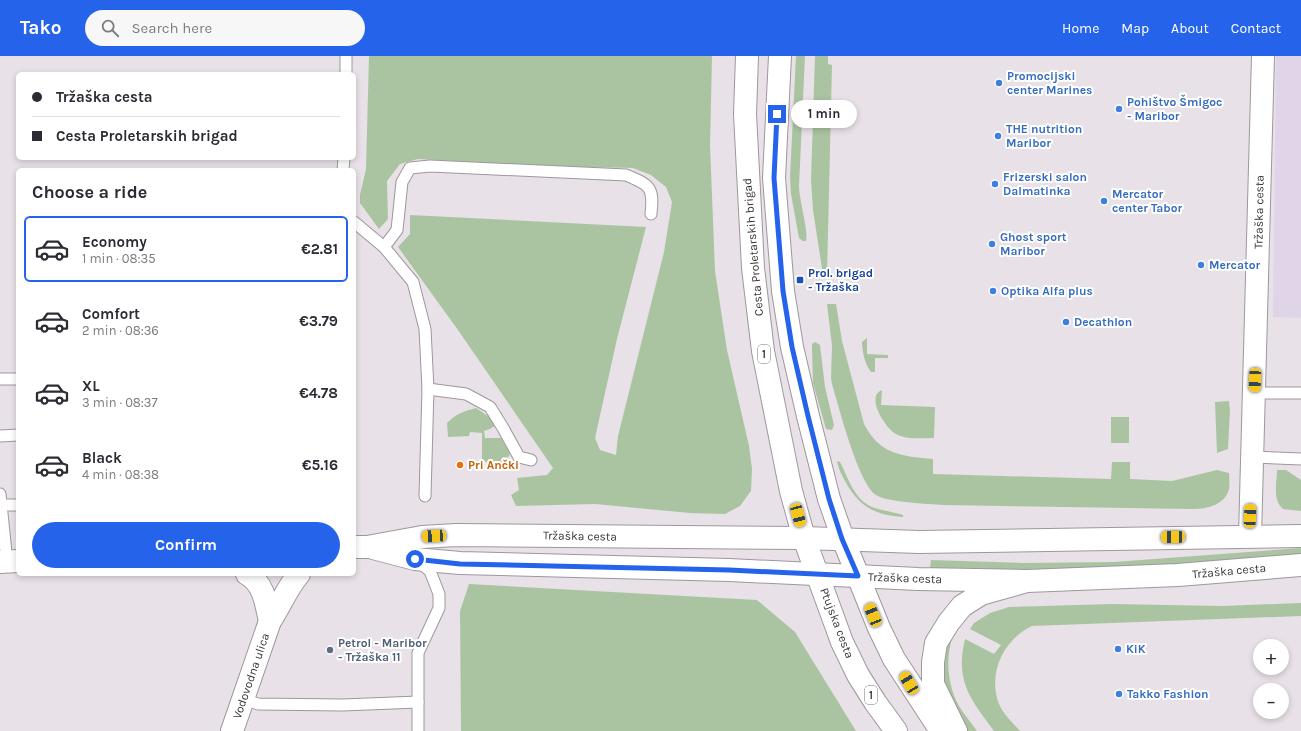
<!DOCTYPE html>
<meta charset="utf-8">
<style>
:root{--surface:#fff;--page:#f7f7f7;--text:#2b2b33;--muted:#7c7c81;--line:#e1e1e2;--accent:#2563eb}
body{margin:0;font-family:Karla,sans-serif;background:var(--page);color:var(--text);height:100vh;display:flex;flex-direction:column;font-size:15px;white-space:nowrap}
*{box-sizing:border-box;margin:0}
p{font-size:13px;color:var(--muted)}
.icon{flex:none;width:22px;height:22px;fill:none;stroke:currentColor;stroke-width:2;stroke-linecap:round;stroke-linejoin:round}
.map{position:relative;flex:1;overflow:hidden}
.sheet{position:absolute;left:16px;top:112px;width:340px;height:408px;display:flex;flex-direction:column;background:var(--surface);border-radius:6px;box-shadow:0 2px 6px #0003}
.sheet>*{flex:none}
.top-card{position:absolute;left:16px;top:16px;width:340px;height:88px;border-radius:6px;box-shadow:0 2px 6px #0003;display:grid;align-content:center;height:88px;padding:0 16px;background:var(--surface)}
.controls{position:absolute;left:1253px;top:583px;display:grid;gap:8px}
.controls a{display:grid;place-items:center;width:36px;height:36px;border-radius:50%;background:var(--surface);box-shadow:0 2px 6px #0003;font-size:20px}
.end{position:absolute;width:18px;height:18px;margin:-9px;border:5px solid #2563eb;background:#fff;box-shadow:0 0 0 2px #fff}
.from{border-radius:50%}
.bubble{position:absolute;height:28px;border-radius:14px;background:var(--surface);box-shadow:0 2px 6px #0003;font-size:13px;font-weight:700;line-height:28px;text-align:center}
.car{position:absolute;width:12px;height:24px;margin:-12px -6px;border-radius:5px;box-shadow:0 0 3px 1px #0007;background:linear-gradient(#f5c518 24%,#345 0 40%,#f5c518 0 76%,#345 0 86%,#f5c518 0)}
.top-card b{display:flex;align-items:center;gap:14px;height:38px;font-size:15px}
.top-card b+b{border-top:1px solid var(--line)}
.top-card i{width:10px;height:10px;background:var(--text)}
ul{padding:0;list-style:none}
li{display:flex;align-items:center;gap:12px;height:66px;margin:0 8px 6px;padding:0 8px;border:2px solid transparent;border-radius:6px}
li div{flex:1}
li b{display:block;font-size:15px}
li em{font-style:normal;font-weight:700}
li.current{border-color:var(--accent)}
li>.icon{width:36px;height:36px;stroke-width:1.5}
h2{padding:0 16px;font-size:18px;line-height:48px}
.cta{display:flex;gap:8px;margin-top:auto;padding:8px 16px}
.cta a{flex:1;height:46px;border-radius:24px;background:var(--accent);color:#fff;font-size:16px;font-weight:700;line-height:46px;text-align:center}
header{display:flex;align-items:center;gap:24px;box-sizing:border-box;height:56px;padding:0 20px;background:var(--accent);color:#fff}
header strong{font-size:19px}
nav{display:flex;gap:22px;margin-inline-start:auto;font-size:14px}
.search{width:280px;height:36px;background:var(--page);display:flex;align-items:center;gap:10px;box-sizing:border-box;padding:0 14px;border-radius:22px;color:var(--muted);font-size:15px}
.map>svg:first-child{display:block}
.industrial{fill:#e0d4e8}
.green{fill:#aac4a2}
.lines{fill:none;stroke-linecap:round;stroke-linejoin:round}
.lane-casing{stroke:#9e979d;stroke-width:13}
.street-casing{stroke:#9e979d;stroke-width:24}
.secondary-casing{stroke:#9e979d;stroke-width:24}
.primary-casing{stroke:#9e979d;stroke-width:24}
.lane{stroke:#fff;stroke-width:11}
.street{stroke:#fff;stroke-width:22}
.secondary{stroke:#fff;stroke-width:22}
.primary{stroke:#fff;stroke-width:22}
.route{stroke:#2563eb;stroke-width:5}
.shop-dot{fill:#3f7fe0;stroke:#fff;stroke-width:1.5}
.transit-dot{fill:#1a4fb4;stroke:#fff;stroke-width:1.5}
.food-dot{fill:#e8710a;stroke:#fff;stroke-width:1.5}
.service-dot{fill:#5c6f8a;stroke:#fff;stroke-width:1.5}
.labels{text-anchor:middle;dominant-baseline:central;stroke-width:4;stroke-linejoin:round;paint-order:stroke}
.shield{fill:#fff;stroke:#747274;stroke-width:1}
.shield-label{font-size:11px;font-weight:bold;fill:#383538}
.shop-label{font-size:12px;font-weight:bold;fill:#366cbe;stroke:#fff;text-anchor:start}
.street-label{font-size:12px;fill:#383538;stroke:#fff}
.transit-label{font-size:12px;font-weight:bold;fill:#164399;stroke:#fff;text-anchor:start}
.food-label{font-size:12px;font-weight:bold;fill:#c56008;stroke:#fff;text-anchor:start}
.service-label{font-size:12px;font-weight:bold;fill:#4e5e75;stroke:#fff;text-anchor:start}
</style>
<header>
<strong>Tako</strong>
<div class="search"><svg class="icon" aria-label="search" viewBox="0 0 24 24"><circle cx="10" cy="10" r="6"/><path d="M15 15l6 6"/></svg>Search here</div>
<nav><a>Home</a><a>Map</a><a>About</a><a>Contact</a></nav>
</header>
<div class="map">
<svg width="1301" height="675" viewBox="0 0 1301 675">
<rect width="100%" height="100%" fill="#e8e1e7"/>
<polygon class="industrial" points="1276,0 1301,0 1301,262 1273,261"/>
<g class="green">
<polygon points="369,0 712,0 710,89 715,215 727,294 749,390 752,413 751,435 740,450 725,458 690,457 595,448 516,450 511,439 519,434 517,422 547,419 553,412 458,274 398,191 410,178 410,159 646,171 617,283 595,382 600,394 616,399 618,380 664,196 672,146 666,131 651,119 633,112 541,110 418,103 400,108 387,125 388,163 379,173 360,147 360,139 366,113"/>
<path d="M796,0h9l-6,130c0,13 10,47 7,55h-3l-4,-3 -8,-44 -1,-17z"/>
<polygon points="815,0 828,0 828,8 832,9 827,219 823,219 813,154 811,124"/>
<path d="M827,248h9l6,37 22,83c16,31 38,32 69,35v15l178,5 1,-17h18v17l42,2 45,-11 12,3c0,5 1,11 0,16 -4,16 -22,20 -36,20l-250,-4c-14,-1 -57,-3 -67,-10 -18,-12 -37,-88 -44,-111l-1,-6 1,-32z"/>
<path d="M867,282v16l21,1v3h-13v14h-4c-6,-7 -9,-21 -9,-30z"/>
<polygon points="815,286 820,289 825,331 834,369 832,374 826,373 813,327 812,292 812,288"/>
<path d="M882,334l-1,15 54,2 -1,31c-13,0 -27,2 -38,-4 -11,-6 -31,-38 -14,-44z"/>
<polygon points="1229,345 1230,354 1228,393 1217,397 1215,346"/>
<path d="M476,352l12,8 8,9 -6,4 -6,2 1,7h16l9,16 -5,9 -14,1 -9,-4v-27l-12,-1 -1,4 -21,1 -1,-14c9,-9 17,-12 29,-15z"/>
<rect x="1111" y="361" width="18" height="26"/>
<path d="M837,405l3,1c8,15 13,35 30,44 8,4 24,6 33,9v2c-28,-2 -44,-10 -58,-36 -3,-6 -7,-13 -8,-20z"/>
<path d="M1277,414h9l15,10v31l-18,-2c-11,-9 -6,-27 -6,-39z"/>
<path d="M1301,492v6c-63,5 -125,12 -188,14 -61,2 -122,1 -183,0l1,-8 91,3 92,-1z"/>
<polygon points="469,528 757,544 795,576 856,675 461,675 460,555"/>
<path d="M1301,547v13l-269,10c-28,13 -45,47 -33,78 4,10 14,19 21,27h-26c-24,-32 -39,-50 -29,-92l29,15 7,-9 -31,-16 4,-6 16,-10 19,-6 103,-3 110,2z"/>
<path d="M954,577c-9,23 -7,51 5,73 5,8 12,17 18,25h-10l-26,-48 3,-32z"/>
</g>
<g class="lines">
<defs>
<g id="lane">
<polyline points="346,0 346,18"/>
<polyline points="343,114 344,102"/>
<polyline points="354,166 384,191 413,226 425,273 428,333 425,440"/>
<path d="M384,191l13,-17 5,-48 8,-14 20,-2 196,9c24,10 28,12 25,39"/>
<polyline points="0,323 18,323"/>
<polyline points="428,333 466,338 490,351 503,372 519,401 531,404"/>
<polyline points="1254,337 1301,337"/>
<polyline points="0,380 18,379"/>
<polyline points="1253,401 1301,403"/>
<polyline points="0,438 7,506"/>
<polyline points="2,449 18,449"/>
<polyline points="244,643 258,648 343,649 418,646"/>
<polyline points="418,675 418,597 439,552 439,538 430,515 420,507"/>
</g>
<polyline id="street" points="1250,480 1263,0"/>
<g id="secondary">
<polyline points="354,491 367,491 422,481 456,479 804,482 919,486 1301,480"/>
<polyline points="373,492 415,503 460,507 729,514 918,523 1027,525 1178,519 1301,509"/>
<polyline points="0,506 18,505"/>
<path d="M247,518c17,9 19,30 23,47"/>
<path d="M232,675l38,-110c10,-15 17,-33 29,-47"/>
</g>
<g id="primary">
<polyline points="747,0 745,58 753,212 763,295 791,435 804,482 842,586 858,619 875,646 896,675"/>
<polyline points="780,0 774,122 783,235 792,291 808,360 829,443 843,483 879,572 894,603 941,675"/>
<polyline points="956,675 933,628 933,606 936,587 949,566 962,550 981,538 1027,525"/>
</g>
</defs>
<use href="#lane" class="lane-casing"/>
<use href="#street" class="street-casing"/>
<use href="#secondary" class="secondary-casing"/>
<use href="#primary" class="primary-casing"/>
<use href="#lane" class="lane"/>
<use href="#street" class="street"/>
<use href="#secondary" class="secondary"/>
<use href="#primary" class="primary"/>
</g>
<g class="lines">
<polyline class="route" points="415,503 460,508 729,514 858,520 842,483 829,443 808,360 792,291 783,235 774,122 777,58"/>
</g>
<g class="shop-dot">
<circle cx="999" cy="27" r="4"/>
<circle cx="1119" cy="53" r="4"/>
<circle cx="998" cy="80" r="4"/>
<circle cx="995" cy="128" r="4"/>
<circle cx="1104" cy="145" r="4"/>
<circle cx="992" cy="188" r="4"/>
<circle cx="1201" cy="209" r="4"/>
<circle cx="993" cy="235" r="4"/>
<circle cx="1066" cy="266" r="4"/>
<circle cx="1118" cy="593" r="4"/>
<circle cx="1119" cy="638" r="4"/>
</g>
<rect class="transit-dot" x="796" y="220" width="8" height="8" rx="2"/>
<circle class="food-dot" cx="460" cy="409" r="4"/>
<circle class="service-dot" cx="330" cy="594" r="4"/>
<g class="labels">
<g class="shield">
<rect x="758" y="289" width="12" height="18" rx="3"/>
<rect x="865" y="630" width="12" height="18" rx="3"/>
</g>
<g class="shield-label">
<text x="764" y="298">1</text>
<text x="871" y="639">1</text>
</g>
<g class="shop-label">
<text x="1007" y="20">Promocijski<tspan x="1007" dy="14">center Marines</tspan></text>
<text x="1127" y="46">Pohištvo Šmigoc<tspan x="1127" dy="14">- Maribor</tspan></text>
<text x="1006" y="73">THE nutrition<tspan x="1006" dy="14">Maribor</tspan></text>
<text x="1003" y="121">Frizerski salon<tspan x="1003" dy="14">Dalmatinka</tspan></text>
<text x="1112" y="138">Mercator<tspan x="1112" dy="14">center Tabor</tspan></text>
<text x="1000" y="181">Ghost sport<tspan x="1000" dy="14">Maribor</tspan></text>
<text x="1209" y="209">Mercator</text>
<text x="1001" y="235">Optika Alfa plus</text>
<text x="1074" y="266">Decathlon</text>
<text x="1126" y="593">KiK</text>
<text x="1127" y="638">Takko Fashion</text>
</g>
<g class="street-label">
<text transform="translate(1259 156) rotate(-89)">Tržaška cesta</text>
<text transform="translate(753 191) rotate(-95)">Cesta Proletarskih brigad</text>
<text transform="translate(580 480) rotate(1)">Tržaška cesta</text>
<text transform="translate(1229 515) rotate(-5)">Tržaška cesta</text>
<text transform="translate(905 522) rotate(2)">Tržaška cesta</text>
<text transform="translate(837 567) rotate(69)">Ptujska cesta</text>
<text transform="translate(251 620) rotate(-71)">Vodovodna ulica</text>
</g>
<g class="transit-label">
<text x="808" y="217">Prol. brigad<tspan x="808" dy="14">- Tržaška</tspan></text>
</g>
<g class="food-label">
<text x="468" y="409">Pri Ančki</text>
</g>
<g class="service-label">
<text x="338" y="587">Petrol - Maribor<tspan x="338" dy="14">- Tržaška 11</tspan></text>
</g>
</g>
</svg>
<div class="controls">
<a>+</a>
<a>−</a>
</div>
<i class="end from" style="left:415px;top:503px"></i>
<i class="end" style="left:777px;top:58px"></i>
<div class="bubble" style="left:791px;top:44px;width:66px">1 min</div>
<i class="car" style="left:1255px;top:324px;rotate:182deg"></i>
<i class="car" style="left:798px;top:459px;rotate:165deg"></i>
<i class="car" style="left:1250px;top:460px;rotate:2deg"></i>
<i class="car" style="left:434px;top:480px;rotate:267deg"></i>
<i class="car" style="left:1173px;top:481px;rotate:269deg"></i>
<i class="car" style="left:873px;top:559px;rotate:338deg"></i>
<i class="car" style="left:909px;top:627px;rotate:329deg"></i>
<div class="top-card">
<b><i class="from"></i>Tržaška cesta</b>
<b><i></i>Cesta Proletarskih brigad</b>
</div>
<section class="sheet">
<h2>Choose a ride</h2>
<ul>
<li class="current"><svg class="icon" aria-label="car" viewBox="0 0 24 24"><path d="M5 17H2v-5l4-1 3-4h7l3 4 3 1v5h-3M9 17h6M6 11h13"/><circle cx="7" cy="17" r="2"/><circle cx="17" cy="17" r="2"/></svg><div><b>Economy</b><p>1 min · 08:35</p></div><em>€2.81</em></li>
<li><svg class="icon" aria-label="car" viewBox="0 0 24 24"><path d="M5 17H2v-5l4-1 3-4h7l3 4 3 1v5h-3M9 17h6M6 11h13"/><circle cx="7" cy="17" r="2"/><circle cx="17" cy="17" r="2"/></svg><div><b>Comfort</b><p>2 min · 08:36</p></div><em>€3.79</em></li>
<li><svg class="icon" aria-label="car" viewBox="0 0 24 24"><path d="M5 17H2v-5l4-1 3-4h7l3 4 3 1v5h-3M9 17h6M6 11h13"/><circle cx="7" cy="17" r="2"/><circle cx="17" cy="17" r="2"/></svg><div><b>XL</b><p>3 min · 08:37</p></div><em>€4.78</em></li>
<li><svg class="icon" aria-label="car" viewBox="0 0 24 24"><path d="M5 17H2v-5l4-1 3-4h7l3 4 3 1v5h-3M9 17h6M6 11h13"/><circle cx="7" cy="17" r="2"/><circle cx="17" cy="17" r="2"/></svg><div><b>Black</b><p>4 min · 08:38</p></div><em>€5.16</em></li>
</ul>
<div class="cta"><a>Confirm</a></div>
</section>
</div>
